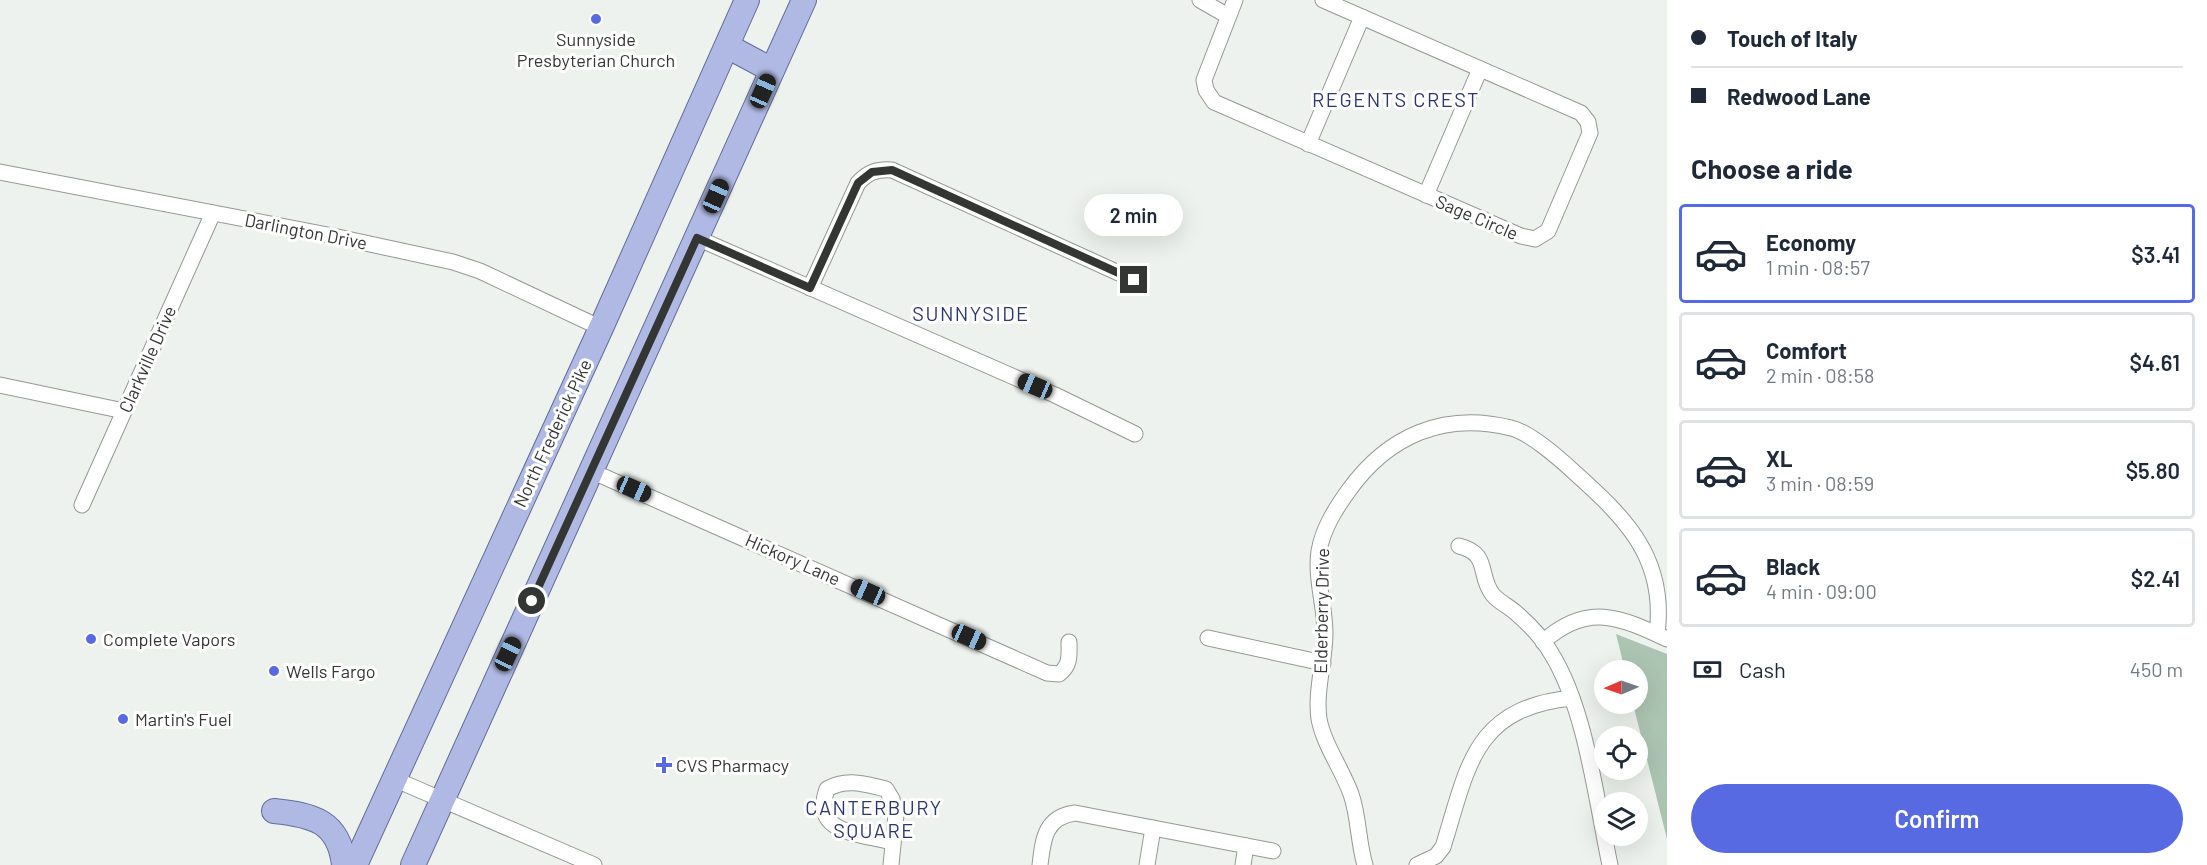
<!DOCTYPE html>
<meta charset="utf-8">
<style>
:root{--surface:#fff;--page:#f6f6f7;--text:#1f2937;--muted:#747a83;--line:#e0e1e3;--accent:#586ae1}
body{margin:0;font-family:Barlow,sans-serif;background:var(--page);color:var(--text);height:100vh;display:flex;flex-direction:column;font-size:22px;white-space:nowrap}
*{box-sizing:border-box;margin:0}
p{font-size:20px;color:var(--muted)}
.icon{flex:none;width:33px;height:33px;fill:none;stroke:currentColor;stroke-width:2;stroke-linecap:round;stroke-linejoin:round}
.map{position:relative;flex:1;overflow:hidden}
.side{display:flex;flex-direction:column;background:var(--surface);width:540px}
.side>*{flex:none}
.guide{display:grid;align-content:center;height:132px;padding:0 24px;background:var(--surface)}
.needle{width:39px;rotate:268deg}
.controls{position:absolute;left:1594px;top:660px;display:grid;gap:12px}
.controls a{display:grid;place-items:center;width:54px;height:54px;border-radius:50%;background:var(--surface);box-shadow:0 6px 24px #0002;font-size:30px}
.end{position:absolute;width:27px;height:27px;margin:-14px;border:8px solid #343634;background:#fff;box-shadow:0 0 0 3px #fff}
.from{border-radius:50%}
.bubble{position:absolute;height:42px;border-radius:21px;background:var(--surface);box-shadow:0 6px 24px #0002;font-size:20px;font-weight:600;line-height:42px;text-align:center}
.car{position:absolute;width:18px;height:36px;margin:-18px -9px;border-radius:8px;box-shadow:0 0 4px 2px #0007;background:linear-gradient(#222 24%,#8ab4d8 0 40%,#222 0 76%,#8ab4d8 0 86%,#222 0)}
.guide b{display:flex;align-items:center;gap:21px;height:57px;font-size:22px}
.guide b+b{border-top:2px solid var(--line)}
.guide i{width:15px;height:15px;background:var(--text)}
ul{padding:0;list-style:none}
li{display:flex;align-items:center;gap:18px;height:99px;margin:0 12px 9px;padding:0 12px;border:3px solid var(--line);border-radius:6px}
li div{flex:1}
li b{display:block;font-size:22px}
li em{font-style:normal;font-weight:600}
li.selected{border-color:var(--accent)}
li>.icon{width:54px;height:54px;stroke-width:1.5}
h2{padding:0 24px;font-size:27px;line-height:72px}
.pay{display:flex;align-items:center;gap:15px;height:66px;padding:0 24px;font-size:22px}
.pay p{margin-inline-start:auto}
.primary-button{display:flex;gap:12px;margin-top:auto;padding:12px 24px}
.primary-button a{flex:1;height:69px;border-radius:36px;background:var(--accent);color:#fff;font-size:24px;font-weight:600;line-height:69px;text-align:center}
main{display:flex;flex:1;min-height:0}
.map>svg:first-child{display:block}
.green{fill:#acc5b2}
.lines{fill:none;stroke-linecap:round;stroke-linejoin:round}
.street-casing{stroke:#949995;stroke-width:17}
.primary-casing{stroke:#616d99;stroke-width:26}
.street{stroke:#fff;stroke-width:15}
.primary{stroke:#afb9e3;stroke-width:24}
.route{stroke:#343634;stroke-width:8}
.poi-dot{fill:#586ae1;stroke:#fff;stroke-width:2}
.labels{text-anchor:middle;dominant-baseline:central;stroke-width:6;stroke-linejoin:round;paint-order:stroke}
.poi-label{font-size:18px;fill:#343634;stroke:#fff;text-anchor:start}
.street-label{font-size:18px;fill:#343634;stroke:#fff}
.neighbourhood-label{font-size:20px;letter-spacing:1.5px;fill:#2c3670;stroke:#fff}
</style>
<main>
<div class="map">
<svg width="1667" height="865" viewBox="0 0 1667 865">
<rect width="100%" height="100%" fill="#edf2ee"/>
<polygon class="green" points="1616,634 1667,654 1667,839 1633,704 1638,704 1638,670 1625,670"/>
<g class="lines">
<defs>
<g id="street">
<polyline points="1200,0 1228,16"/>
<polyline points="1235,0 1204,80 1206,90 1214,102 1521,236 1535,239 1548,231 1590,133 1588,122 1581,113 1323,0"/>
<polyline points="1308,144 1362,17"/>
<polyline points="0,172 333,236 453,262 480,271 601,328"/>
<polyline points="1426,195 1480,69"/>
<polyline points="697,238 1055,395 1135,434"/>
<path d="M810,288l48,-105c10,-11 19,-14 34,-13l242,110"/>
<polyline points="0,385 124,411"/>
<path d="M591,471l456,202 12,1c12,-9 10,-19 10,-32"/>
<polyline points="82,505 213,213"/>
<path d="M1459,546c32,8 18,29 34,49 6,7 15,11 22,17 14,12 27,25 36,41 35,56 45,147 59,212"/>
<polyline points="1208,638 1323,663"/>
<path d="M1543,642c44,-40 77,-25 124,-3"/>
<polyline points="394,779 594,865"/>
<path d="M891,865l5,-50 -4,-16 -6,-10c-22,-5 -39,-11 -59,0 -16,45 32,44 64,53"/>
<path d="M1040,865c3,-26 5,-48 35,-52l198,38"/>
<polyline points="1147,865 1153,828"/>
<polyline points="1243,865 1246,846"/>
<path d="M1365,865c-7,-23 -6,-48 -14,-71 -9,-25 -27,-49 -32,-75 -4,-28 6,-58 6,-86 0,-27 -10,-55 -6,-82 4,-23 17,-43 30,-61 39,-54 95,-79 162,-62 18,4 49,31 63,44 50,45 93,85 83,162"/>
<path d="M1417,865l19,-9 7,-9c25,-80 30,-139 129,-149"/>
</g>
<g id="primary">
<polyline points="727,46 772,70"/>
<path d="M274,811c39,4 65,10 70,54"/>
<polyline points="355,865 601,328 747,0"/>
<polyline points="413,865 804,0"/>
</g>
</defs>
<use href="#street" class="street-casing"/>
<use href="#primary" class="primary-casing"/>
<use href="#street" class="street"/>
<use href="#primary" class="primary"/>
</g>
<g class="lines">
<polyline class="route" points="532,601 697,238 810,288 858,183 872,172 892,170 1134,280"/>
</g>
<g class="poi-dot">
<circle cx="596" cy="19" r="6"/>
<circle cx="91" cy="639" r="6"/>
<circle cx="274" cy="671" r="6"/>
<circle cx="123" cy="719" r="6"/>
<path d="M661 756h6v6h6v6h-6v6h-6v-6h-6v-6h6z"/>
</g>
<g class="labels">
<g class="poi-label">
<text x="596" y="39" text-anchor="middle">Sunnyside<tspan x="596" dy="21">Presbyterian Church</tspan></text>
<text x="103" y="639">Complete Vapors</text>
<text x="286" y="671">Wells Fargo</text>
<text x="135" y="719">Martin's Fuel</text>
<text x="676" y="765">CVS Pharmacy</text>
</g>
<g class="street-label">
<text transform="translate(1477 217) rotate(23)">Sage Circle</text>
<text transform="translate(306 231) rotate(11)">Darlington Drive</text>
<text transform="translate(147 359) rotate(-66)">Clarkville Drive</text>
<text transform="translate(552 433) rotate(-65)">North Frederick Pike</text>
<text transform="translate(793 559) rotate(24)">Hickory Lane</text>
<text transform="translate(1321 611) rotate(-89)">Elderberry Drive</text>
</g>
<g class="neighbourhood-label">
<text x="1396" y="99">REGENTS CREST</text>
<text x="971" y="313">SUNNYSIDE</text>
<text x="874" y="807">CANTERBURY<tspan x="874" dy="23">SQUARE</tspan></text>
</g>
</g>
</svg>
<div class="controls">
<a><svg class="needle" viewBox="-14 -14 28 28"><path d="M0-13l5 13h-10z" fill="#e53935"/><path d="M0 13l5-13h-10z" fill="#747a83"/></svg></a>
<a><svg class="icon" aria-label="locate" viewBox="0 0 24 24"><circle cx="12" cy="12" r="6"/><path d="M12 2v4M12 18v4M2 12h4M18 12h4"/></svg></a>
<a><svg class="icon" aria-label="layers" viewBox="0 0 24 24"><path d="M12 4l9 5-9 5-9-5zM3 14l9 5 9-5"/></svg></a>
</div>
<i class="end from" style="left:532px;top:601px"></i>
<i class="end" style="left:1134px;top:280px"></i>
<div class="bubble" style="left:1084px;top:194px;width:99px">2 min</div>
<i class="car" style="left:763px;top:91px;rotate:24deg"></i>
<i class="car" style="left:716px;top:196px;rotate:24deg"></i>
<i class="car" style="left:1035px;top:386px;rotate:293deg"></i>
<i class="car" style="left:634px;top:489px;rotate:114deg"></i>
<i class="car" style="left:868px;top:592px;rotate:294deg"></i>
<i class="car" style="left:969px;top:637px;rotate:114deg"></i>
<i class="car" style="left:508px;top:654px;rotate:25deg"></i>
</div>
<section class="side">
<div class="guide">
<b><i class="from"></i>Touch of Italy</b>
<b><i></i>Redwood Lane</b>
</div>
<h2>Choose a ride</h2>
<ul>
<li class="selected"><svg class="icon" aria-label="car" viewBox="0 0 24 24"><path d="M5 17H2v-5l4-1 3-4h7l3 4 3 1v5h-3M9 17h6M6 11h13"/><circle cx="7" cy="17" r="2"/><circle cx="17" cy="17" r="2"/></svg><div><b>Economy</b><p>1 min · 08:57</p></div><em>$3.41</em></li>
<li><svg class="icon" aria-label="car" viewBox="0 0 24 24"><path d="M5 17H2v-5l4-1 3-4h7l3 4 3 1v5h-3M9 17h6M6 11h13"/><circle cx="7" cy="17" r="2"/><circle cx="17" cy="17" r="2"/></svg><div><b>Comfort</b><p>2 min · 08:58</p></div><em>$4.61</em></li>
<li><svg class="icon" aria-label="car" viewBox="0 0 24 24"><path d="M5 17H2v-5l4-1 3-4h7l3 4 3 1v5h-3M9 17h6M6 11h13"/><circle cx="7" cy="17" r="2"/><circle cx="17" cy="17" r="2"/></svg><div><b>XL</b><p>3 min · 08:59</p></div><em>$5.80</em></li>
<li><svg class="icon" aria-label="car" viewBox="0 0 24 24"><path d="M5 17H2v-5l4-1 3-4h7l3 4 3 1v5h-3M9 17h6M6 11h13"/><circle cx="7" cy="17" r="2"/><circle cx="17" cy="17" r="2"/></svg><div><b>Black</b><p>4 min · 09:00</p></div><em>$2.41</em></li>
</ul>
<div class="pay"><svg class="icon" aria-label="cash" viewBox="0 0 24 24"><path d="M3 7h18v10H3z"/><circle cx="12" cy="12" r="2"/></svg>Cash<p>450 m</p></div>
<div class="primary-button"><a>Confirm</a></div>
</section>
</main>
